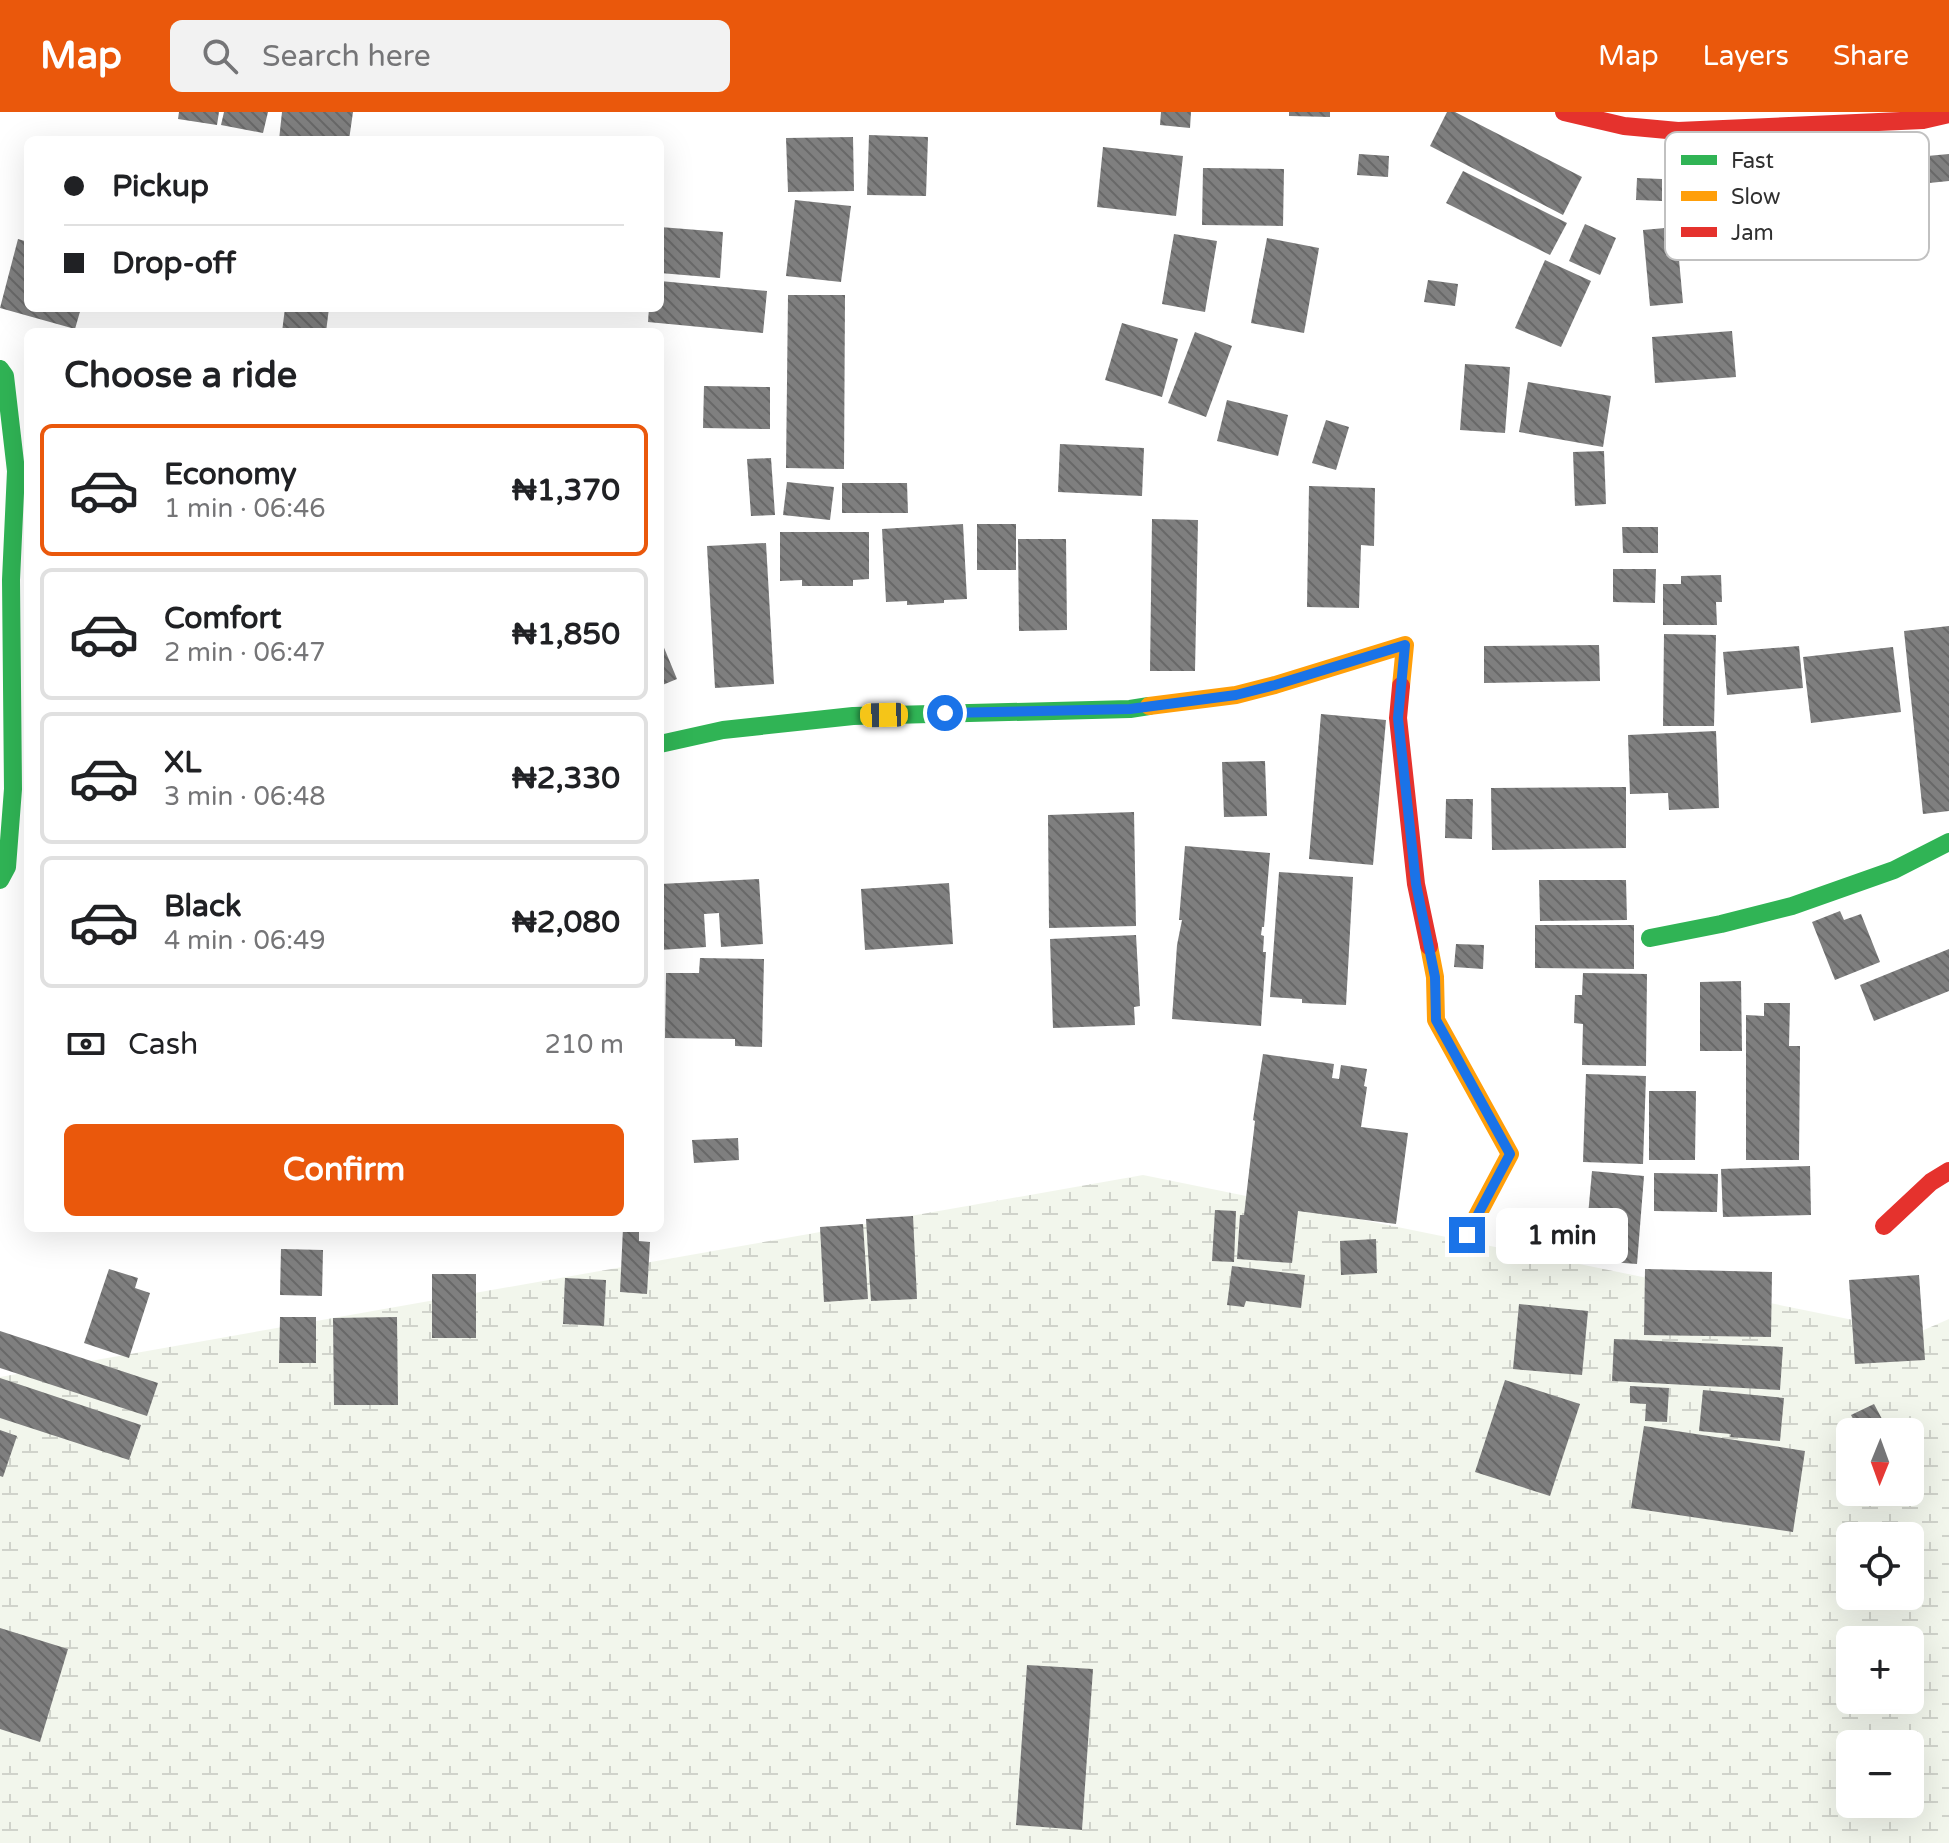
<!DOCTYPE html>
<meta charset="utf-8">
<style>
:root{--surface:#fff;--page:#f2f2f2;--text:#202124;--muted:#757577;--line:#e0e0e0;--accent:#ea580c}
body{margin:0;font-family:"Varela Round",sans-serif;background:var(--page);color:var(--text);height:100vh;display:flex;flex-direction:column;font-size:30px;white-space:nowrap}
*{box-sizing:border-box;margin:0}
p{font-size:26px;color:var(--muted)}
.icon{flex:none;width:44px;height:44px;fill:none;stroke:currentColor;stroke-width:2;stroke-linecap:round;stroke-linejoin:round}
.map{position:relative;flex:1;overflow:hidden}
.details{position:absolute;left:24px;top:216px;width:640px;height:904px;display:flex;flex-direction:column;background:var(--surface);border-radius:12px;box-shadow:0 8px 32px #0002}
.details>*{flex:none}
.banner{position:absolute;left:24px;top:24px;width:640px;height:176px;border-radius:12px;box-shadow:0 8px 32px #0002;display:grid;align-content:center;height:176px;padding:0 40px;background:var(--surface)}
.needle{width:52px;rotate:181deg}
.buttons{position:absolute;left:1836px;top:1306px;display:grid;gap:16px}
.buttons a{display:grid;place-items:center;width:88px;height:88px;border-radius:12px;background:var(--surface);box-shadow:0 8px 32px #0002;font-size:40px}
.end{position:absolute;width:36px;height:36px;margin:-18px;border:10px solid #1a73e8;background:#fff;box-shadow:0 0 0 4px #fff}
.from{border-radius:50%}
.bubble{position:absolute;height:56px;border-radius:12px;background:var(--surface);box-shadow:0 8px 32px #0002;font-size:26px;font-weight:700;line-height:56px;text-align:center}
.car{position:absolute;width:24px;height:48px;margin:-24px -12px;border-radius:10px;box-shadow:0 0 6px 2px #0007;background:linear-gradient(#f5c518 24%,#345 0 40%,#f5c518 0 76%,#345 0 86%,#f5c518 0)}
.banner b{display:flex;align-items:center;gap:28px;height:76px;font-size:30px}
.banner b+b{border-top:2px solid var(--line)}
.banner i{width:20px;height:20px;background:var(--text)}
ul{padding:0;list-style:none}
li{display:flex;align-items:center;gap:24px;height:132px;margin:0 16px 12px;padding:0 24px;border:4px solid var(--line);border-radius:12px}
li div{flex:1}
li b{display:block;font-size:30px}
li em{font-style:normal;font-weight:700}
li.selected{border-color:var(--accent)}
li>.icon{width:72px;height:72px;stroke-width:1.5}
h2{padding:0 40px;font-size:36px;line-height:96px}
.pay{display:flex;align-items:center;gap:20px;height:88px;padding:0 40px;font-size:30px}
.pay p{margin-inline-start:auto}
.primary-button{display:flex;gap:16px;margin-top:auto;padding:16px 40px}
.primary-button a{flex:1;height:92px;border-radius:12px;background:var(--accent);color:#fff;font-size:32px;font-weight:700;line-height:92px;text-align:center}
header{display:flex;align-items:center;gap:48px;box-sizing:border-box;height:112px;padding:0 40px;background:var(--accent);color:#fff}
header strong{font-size:38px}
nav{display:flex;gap:44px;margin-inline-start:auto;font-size:28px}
.search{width:560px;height:72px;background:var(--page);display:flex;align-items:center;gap:20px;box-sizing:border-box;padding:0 28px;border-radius:12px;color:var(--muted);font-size:30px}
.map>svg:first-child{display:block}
.wetland{fill:url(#wetland-marsh);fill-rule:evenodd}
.building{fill:url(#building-back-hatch)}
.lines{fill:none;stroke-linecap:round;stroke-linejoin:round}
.fast{stroke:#30b455;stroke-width:18}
.slow{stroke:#ff9f0a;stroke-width:18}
.jam{stroke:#e5322d;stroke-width:18}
.route{stroke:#1a73e8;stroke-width:10}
.key{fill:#fff;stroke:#c1c1c1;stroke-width:2}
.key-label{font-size:22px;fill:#303030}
</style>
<header>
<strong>Map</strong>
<div class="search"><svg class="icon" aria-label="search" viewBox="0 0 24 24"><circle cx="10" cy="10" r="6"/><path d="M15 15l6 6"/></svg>Search here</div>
<nav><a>Map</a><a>Layers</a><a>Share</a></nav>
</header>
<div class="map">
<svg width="1949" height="1731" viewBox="0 0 1949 1731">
<defs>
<pattern id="wetland-marsh" width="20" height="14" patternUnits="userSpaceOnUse" patternTransform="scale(2)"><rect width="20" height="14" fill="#f2f6ec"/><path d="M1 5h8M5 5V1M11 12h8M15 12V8" fill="none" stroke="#d0d3cb"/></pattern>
<pattern id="building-back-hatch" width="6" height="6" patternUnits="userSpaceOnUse" patternTransform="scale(2)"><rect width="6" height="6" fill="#7f7f7f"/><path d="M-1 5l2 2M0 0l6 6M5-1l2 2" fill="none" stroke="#686868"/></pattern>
</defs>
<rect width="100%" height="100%" fill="#fff"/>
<path class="wetland" d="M1143,1063l774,158 32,-14v524h-1949v-466zM1850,1320h60v60h-60zM1850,1424h60v60h-60zM1850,1528h60v60h-60zM1850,1632h60v60h-60z"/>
<g class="building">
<polygon points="179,0 219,0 217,13 178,7"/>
<polygon points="224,0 268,0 263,21 221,13"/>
<polygon points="282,0 353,0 349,28 279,28"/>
<polygon points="1161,0 1191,0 1190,16 1160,13"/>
<polygon points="1289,0 1330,0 1330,5 1289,4"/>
<polygon points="1447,0 1455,0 1582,65 1563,103 1430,34"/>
<polygon points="869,23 928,25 926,84 867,83"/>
<polygon points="853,25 854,79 788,80 786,26"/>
<polygon points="1103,35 1183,44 1176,104 1097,95"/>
<polygon points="1359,42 1389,44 1388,65 1357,63"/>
<polygon points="1949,42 1949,69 1919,72 1916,45"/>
<polygon points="1203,56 1284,57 1283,114 1202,113"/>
<polygon points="1463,59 1567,111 1550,143 1446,91"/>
<polygon points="1637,66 1662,67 1662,89 1636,88"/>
<polygon points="795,88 851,94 841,170 786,164"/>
<polygon points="1585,112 1616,126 1600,163 1569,149"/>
<polygon points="660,115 723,120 720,166 660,161"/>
<polygon points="1676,115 1683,191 1650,194 1643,118"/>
<polygon points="1174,122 1217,129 1205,200 1162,192"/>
<polygon points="1267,126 1319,136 1304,221 1251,211"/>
<polygon points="18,127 28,130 28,196 81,196 75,217 0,196"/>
<polygon points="1545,148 1591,169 1561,235 1515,216"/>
<polygon points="1428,168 1458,172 1455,194 1424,190"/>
<polygon points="660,169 767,179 763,221 648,210 649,196 660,196"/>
<polygon points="788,183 845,183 844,357 786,356"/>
<polygon points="285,196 329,196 326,220 282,220"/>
<polygon points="1122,211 1178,227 1162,285 1105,268"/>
<polygon points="1732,219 1736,265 1655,271 1652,225"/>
<polygon points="1195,220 1232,234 1206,305 1168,291"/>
<polygon points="1465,252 1510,255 1505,321 1460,318"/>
<polygon points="1528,270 1611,284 1603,335 1519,320"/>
<polygon points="704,274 770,275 770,317 703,316"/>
<polygon points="1227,288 1288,303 1278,344 1217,329"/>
<polygon points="1326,308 1349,315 1336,358 1312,351"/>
<polygon points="1060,332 1144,336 1142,384 1058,380"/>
<polygon points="1604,339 1606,392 1575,394 1573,340"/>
<polygon points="771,346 775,403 751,404 747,347"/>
<polygon points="787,370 834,375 830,408 783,403"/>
<polygon points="842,371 907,371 908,401 842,401"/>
<polygon points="1309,374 1375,376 1374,434 1361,433 1359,496 1307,495"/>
<polygon points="1152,407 1198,408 1195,559 1150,559"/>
<polygon points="963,412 967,487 944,488 944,491 907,493 907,489 886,490 882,417"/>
<rect x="977" y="412" width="39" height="46"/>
<polygon points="1622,415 1658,415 1658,441 1623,441"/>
<polygon points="780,420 869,420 869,467 853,468 853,474 802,474 802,468 780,469"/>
<polygon points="1018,427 1066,427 1067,518 1019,519"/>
<polygon points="766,431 774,572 715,576 707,434"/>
<polygon points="1613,457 1656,457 1655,491 1613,490"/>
<polygon points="1721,463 1722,490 1716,490 1717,513 1663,513 1663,472 1681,472 1681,464"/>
<polygon points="1949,514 1949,699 1923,702 1904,519"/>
<polygon points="1664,522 1716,523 1714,614 1663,614"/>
<polygon points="660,526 677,567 660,574"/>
<polygon points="1599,533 1600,569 1484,571 1484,534"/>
<polygon points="1799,534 1803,576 1727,583 1723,540"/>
<polygon points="1893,535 1901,600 1811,611 1803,545"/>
<polygon points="1321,602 1386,608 1373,753 1309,747"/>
<polygon points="1716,619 1719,696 1669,698 1668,681 1630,682 1628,623"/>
<polygon points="1265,649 1267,704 1224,705 1222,650"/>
<polygon points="1626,675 1626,736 1492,738 1491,676"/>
<polygon points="1446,687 1473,687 1472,727 1445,726"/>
<polygon points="1134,700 1136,814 1049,816 1048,703"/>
<polygon points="1185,734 1270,741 1264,815 1262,815 1261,823 1264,824 1263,840 1266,840 1261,914 1172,907 1177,833 1182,808 1179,808"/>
<polygon points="1279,760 1353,765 1346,893 1302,891 1302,887 1270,885"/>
<polygon points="759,767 763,832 721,835 719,801 704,802 706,835 660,838 660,772"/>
<polygon points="1539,768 1626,768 1627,808 1540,809"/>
<polygon points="949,771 953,832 865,838 861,777"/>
<polygon points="1840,799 1844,808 1861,802 1880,850 1835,868 1812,810"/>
<polygon points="1535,813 1634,813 1634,857 1535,856"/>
<polygon points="1136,823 1140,894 1134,895 1135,913 1053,916 1050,827"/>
<polygon points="1456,832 1484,833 1483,857 1454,855"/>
<polygon points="1949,837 1949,879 1874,909 1860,873"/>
<polygon points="700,846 764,847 762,935 735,934 735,927 665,926 666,861 699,861"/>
<polygon points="1583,861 1647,862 1646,954 1582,953 1583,912 1574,911 1575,883 1582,883"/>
<polygon points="1741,869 1742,939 1700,939 1700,870"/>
<polygon points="1764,891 1790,891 1789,934 1800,934 1799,1048 1746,1048 1746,903 1764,904"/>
<polygon points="1263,942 1334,952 1332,966 1339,967 1341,953 1367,957 1364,974 1367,975 1361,1015 1408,1021 1396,1112 1298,1099 1292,1151 1237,1147 1240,1103 1244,1103 1255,1009 1253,1008"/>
<polygon points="1586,962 1646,964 1643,1052 1583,1050"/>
<polygon points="1649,979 1696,979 1695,1048 1649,1048"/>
<polygon points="738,1026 739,1048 694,1051 692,1028"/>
<polygon points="1810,1054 1811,1103 1723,1105 1721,1057"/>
<polygon points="1592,1059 1644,1064 1637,1152 1584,1148"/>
<polygon points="1654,1061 1718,1062 1717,1100 1654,1099"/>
<polygon points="1215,1098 1236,1099 1234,1150 1212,1149"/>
<polygon points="913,1104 917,1187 871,1189 866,1107"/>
<polygon points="863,1112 868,1187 824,1190 820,1115"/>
<polygon points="623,1116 639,1116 639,1129 650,1130 647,1182 620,1180"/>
<polygon points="1376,1127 1377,1161 1341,1163 1340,1129"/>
<polygon points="281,1137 323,1138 322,1184 280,1183"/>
<polygon points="1232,1154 1305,1163 1301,1196 1246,1189 1244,1195 1227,1193"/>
<polygon points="109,1157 138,1166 135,1176 150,1181 129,1246 84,1231"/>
<polygon points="1645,1157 1772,1160 1771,1225 1644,1223"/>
<rect x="432" y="1162" width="44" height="64"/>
<polygon points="1919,1163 1925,1248 1855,1252 1849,1168"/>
<polygon points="565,1166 606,1168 604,1214 563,1212"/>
<polygon points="1519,1192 1588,1199 1582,1263 1513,1257"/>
<polygon points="280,1205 316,1205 316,1251 279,1251"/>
<polygon points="397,1205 398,1293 334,1293 333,1206"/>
<polygon points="0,1219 158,1271 147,1304 0,1256"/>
<polygon points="1614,1227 1783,1235 1780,1278 1612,1269"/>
<polygon points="0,1266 141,1313 129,1348 0,1306"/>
<polygon points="1505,1268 1580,1292 1550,1384 1475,1360"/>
<polygon points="1630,1274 1669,1276 1667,1310 1645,1309 1646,1292 1630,1291"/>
<polygon points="1703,1278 1784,1286 1780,1329 1730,1325 1731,1322 1699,1319"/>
<polygon points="1874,1292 1889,1320 1860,1320 1851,1303"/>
<polygon points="1644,1314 1805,1339 1793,1420 1631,1396"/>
<polygon points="0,1318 17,1324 3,1365 0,1364"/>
<polygon points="0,1516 68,1537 40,1630 0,1617"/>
<polygon points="1027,1553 1093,1557 1082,1718 1016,1713"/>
</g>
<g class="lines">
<g class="fast">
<polyline points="0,257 5,264 16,359 11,468 13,677 7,755 0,768"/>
<polyline points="660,632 723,618 853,604 1130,597 1149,594"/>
<polyline points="1650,826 1721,812 1792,794 1894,758 1949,730"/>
</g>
<g class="slow">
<polyline points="1149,594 1236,583 1275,573 1405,533 1401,574"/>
<polyline points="1429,834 1435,865 1436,908 1510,1042 1467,1123"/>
</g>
<g class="jam">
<polyline points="1564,0 1624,14 1678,19 1923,8 1949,2"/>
<polyline points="1401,574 1398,606 1416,772 1429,834"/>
<polyline points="1884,1114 1931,1070 1949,1059"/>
</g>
</g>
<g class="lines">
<polyline class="route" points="945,601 1130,597 1236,583 1275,573 1405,533 1398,606 1416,772 1435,865 1436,908 1510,1042 1467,1123"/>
</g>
<rect x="1665" y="20" width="264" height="128" rx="12" class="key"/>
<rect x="1681" y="43" width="36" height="10" fill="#30b455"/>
<rect x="1681" y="79" width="36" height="10" fill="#ff9f0a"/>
<rect x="1681" y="115" width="36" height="10" fill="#e5322d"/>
<g class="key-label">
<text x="1731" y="56">Fast</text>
<text x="1731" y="92">Slow</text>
<text x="1731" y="128">Jam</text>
</g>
</svg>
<div class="buttons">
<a><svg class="needle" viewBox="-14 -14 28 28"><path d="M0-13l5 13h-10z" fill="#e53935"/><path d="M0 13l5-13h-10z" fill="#757577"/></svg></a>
<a><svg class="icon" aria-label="locate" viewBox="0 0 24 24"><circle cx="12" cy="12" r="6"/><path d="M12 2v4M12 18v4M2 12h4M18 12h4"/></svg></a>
<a>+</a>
<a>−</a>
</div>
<i class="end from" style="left:945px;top:601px"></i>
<i class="end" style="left:1467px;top:1123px"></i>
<div class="bubble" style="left:1496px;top:1096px;width:132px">1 min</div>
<i class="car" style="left:884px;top:603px;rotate:269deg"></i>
<div class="banner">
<b><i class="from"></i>Pickup</b>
<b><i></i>Drop-off</b>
</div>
<section class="details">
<h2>Choose a ride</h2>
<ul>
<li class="selected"><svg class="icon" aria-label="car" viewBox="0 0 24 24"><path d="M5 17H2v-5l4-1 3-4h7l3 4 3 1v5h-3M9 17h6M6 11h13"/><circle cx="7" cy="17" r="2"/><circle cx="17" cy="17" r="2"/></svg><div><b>Economy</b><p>1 min · 06:46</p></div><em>₦1,370</em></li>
<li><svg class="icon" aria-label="car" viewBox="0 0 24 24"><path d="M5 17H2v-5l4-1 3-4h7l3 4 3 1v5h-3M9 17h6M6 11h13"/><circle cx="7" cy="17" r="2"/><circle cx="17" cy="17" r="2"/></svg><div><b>Comfort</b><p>2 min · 06:47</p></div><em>₦1,850</em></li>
<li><svg class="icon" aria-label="car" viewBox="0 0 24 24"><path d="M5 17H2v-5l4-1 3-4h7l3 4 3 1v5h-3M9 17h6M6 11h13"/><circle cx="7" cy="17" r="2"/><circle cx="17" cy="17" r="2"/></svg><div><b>XL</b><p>3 min · 06:48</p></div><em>₦2,330</em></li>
<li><svg class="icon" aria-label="car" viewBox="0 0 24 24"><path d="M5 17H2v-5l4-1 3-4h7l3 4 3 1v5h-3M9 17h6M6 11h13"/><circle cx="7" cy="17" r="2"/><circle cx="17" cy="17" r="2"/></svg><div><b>Black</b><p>4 min · 06:49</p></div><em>₦2,080</em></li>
</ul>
<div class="pay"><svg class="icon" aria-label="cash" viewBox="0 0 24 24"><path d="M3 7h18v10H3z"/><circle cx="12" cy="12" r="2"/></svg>Cash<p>210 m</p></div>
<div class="primary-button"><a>Confirm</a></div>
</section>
</div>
